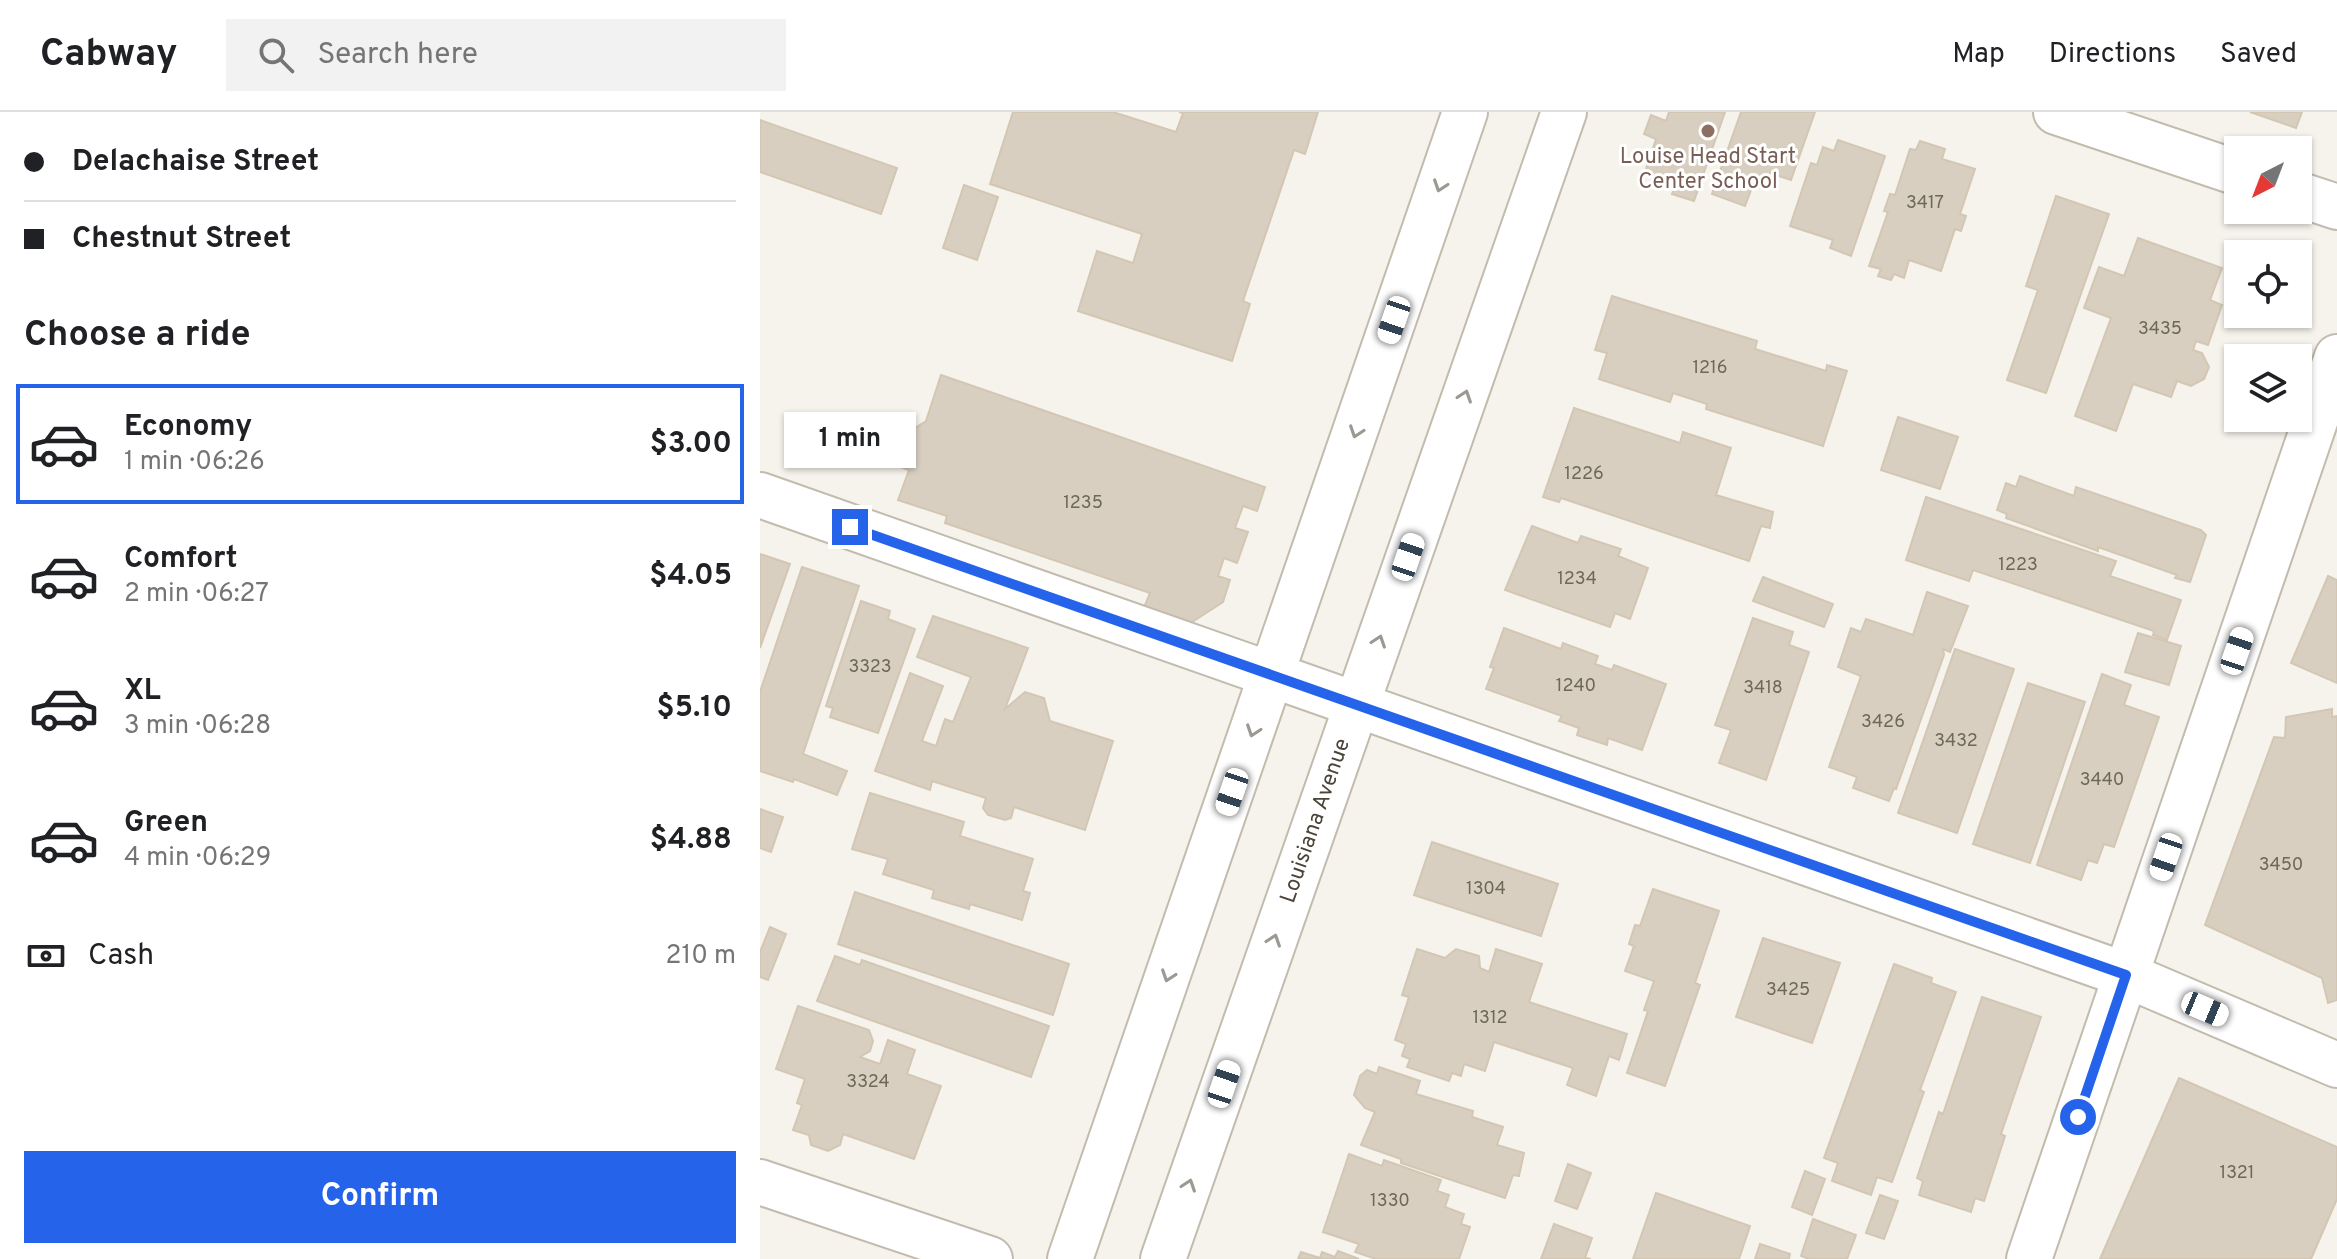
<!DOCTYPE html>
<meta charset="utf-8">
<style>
:root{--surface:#fff;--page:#f2f2f2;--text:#202124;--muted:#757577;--line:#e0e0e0;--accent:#2563eb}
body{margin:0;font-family:Overpass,sans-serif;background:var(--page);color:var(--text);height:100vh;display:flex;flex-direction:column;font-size:30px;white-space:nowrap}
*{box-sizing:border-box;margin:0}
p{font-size:26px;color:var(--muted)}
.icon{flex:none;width:44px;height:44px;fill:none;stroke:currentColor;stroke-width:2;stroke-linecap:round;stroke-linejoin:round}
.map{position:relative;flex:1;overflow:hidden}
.side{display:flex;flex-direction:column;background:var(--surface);width:760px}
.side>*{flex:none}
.top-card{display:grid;align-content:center;height:176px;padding:0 24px;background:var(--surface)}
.needle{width:52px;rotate:222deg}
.tools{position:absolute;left:1464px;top:24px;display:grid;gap:16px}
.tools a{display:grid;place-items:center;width:88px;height:88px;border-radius:0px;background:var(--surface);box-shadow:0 2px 6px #0004;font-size:40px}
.end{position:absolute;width:36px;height:36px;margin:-18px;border:10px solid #2563eb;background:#fff;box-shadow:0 0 0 4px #fff}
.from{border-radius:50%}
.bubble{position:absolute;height:56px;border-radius:0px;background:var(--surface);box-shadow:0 2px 6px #0004;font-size:26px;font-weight:700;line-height:56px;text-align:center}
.car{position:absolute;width:24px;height:48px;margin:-24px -12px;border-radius:10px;box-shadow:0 0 6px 2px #0007;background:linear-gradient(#fff 24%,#345 0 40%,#fff 0 76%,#345 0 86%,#fff 0)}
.top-card b{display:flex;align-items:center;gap:28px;height:76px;font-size:30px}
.top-card b+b{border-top:2px solid var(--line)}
.top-card i{width:20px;height:20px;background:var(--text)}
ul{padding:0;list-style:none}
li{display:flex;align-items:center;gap:24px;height:120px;margin:0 16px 12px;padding:0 8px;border:4px solid transparent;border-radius:0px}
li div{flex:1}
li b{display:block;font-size:30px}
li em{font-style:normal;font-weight:700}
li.selected{border-color:var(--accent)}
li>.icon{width:72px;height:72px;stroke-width:1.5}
h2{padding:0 24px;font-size:36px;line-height:96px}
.pay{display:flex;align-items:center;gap:20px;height:88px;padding:0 24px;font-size:30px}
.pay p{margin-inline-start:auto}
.cta{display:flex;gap:16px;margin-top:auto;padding:16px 24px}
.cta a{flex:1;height:92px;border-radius:0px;background:var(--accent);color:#fff;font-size:32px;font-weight:700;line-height:92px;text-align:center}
header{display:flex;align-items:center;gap:48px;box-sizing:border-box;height:112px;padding:0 40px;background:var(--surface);border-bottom:2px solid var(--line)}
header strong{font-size:38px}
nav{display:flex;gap:44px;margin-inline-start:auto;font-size:28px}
.search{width:560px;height:72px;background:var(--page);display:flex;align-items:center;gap:20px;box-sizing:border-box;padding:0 28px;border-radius:0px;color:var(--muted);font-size:30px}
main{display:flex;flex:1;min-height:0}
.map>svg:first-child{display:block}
.building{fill:#d8cfc1;stroke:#d3c7b4;stroke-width:2}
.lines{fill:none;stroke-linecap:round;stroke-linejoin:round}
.minor-casing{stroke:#c2bbae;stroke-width:48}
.minor{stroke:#fff;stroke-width:44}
.oneway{stroke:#9c9892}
.route{stroke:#2563eb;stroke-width:10}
.education-dot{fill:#8d6e63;stroke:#fff;stroke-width:3}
.labels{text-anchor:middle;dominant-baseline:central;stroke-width:6;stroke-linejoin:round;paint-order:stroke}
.number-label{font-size:18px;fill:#6e675b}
.education-label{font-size:22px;fill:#785e54;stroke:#fff}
.street-label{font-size:22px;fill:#4b4439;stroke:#fff}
</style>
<header>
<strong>Cabway</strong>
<div class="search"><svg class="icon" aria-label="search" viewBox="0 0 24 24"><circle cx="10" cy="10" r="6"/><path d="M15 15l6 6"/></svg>Search here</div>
<nav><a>Map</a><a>Directions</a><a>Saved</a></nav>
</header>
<main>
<section class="side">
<div class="top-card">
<b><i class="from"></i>Delachaise Street</b>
<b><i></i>Chestnut Street</b>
</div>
<h2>Choose a ride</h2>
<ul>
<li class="selected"><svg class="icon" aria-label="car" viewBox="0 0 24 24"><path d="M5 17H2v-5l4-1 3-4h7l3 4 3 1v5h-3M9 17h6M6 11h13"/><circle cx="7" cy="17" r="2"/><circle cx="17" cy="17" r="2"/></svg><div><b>Economy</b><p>1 min · 06:26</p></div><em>$3.00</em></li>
<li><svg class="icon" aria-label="car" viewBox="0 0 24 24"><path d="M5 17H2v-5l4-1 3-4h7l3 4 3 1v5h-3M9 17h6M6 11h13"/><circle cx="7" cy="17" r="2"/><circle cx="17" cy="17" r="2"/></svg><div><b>Comfort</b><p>2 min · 06:27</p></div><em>$4.05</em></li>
<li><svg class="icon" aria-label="car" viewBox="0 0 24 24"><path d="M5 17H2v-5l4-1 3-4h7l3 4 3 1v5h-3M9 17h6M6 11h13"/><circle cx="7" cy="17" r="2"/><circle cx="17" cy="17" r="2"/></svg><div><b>XL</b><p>3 min · 06:28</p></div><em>$5.10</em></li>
<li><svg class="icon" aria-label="car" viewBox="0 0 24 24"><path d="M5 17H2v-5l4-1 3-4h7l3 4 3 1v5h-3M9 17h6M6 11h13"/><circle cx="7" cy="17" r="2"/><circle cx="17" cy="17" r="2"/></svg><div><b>Green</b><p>4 min · 06:29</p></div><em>$4.88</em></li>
</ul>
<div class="pay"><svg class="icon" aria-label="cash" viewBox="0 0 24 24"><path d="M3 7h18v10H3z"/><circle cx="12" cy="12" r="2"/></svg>Cash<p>210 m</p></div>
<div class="cta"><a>Confirm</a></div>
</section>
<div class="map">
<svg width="1577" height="1147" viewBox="0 0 1577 1147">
<rect width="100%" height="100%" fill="#f6f3ec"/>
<g class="building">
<polygon points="253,0 353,0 416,20 423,1 419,0 558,0 545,42 534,38 483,189 490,192 472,249 318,199 337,139 373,151 382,122 230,72"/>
<polygon points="909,0 965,0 934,89 912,82 915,74 884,63 896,27 884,22 891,3 906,9"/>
<polygon points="981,0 1055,0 1031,68 1010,61 1005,77 993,73 985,94 952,82"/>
<polygon points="1490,0 1542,0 1536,16"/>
<polygon points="0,8 137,56 121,102 0,60"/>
<polygon points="1078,28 1125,44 1091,144 1070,136 1073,128 1030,114 1051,51 1057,53 1063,35 1074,39"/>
<polygon points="1160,29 1185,37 1182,47 1215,57 1200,102 1206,104 1201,119 1195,117 1181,159 1149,148 1144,166 1134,162 1131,168 1118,164 1121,157 1109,154 1128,100 1124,99 1130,82 1135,83 1150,37 1156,38"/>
<polygon points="204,73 238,85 217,148 183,136"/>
<polygon points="1296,84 1349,102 1286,281 1247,268 1278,178 1266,174"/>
<polygon points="1378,126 1462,156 1450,188 1462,193 1448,233 1436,229 1433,238 1442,241 1449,255 1444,267 1431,274 1417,269 1411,285 1373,272 1356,319 1315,304 1351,206 1324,196 1339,155 1364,164"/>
<polygon points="852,184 997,229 995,237 1066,259 1067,253 1087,259 1063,334 946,297 947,292 913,281 910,290 839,267 847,241 835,238"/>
<polygon points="181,263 505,375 497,399 483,394 475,416 488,420 477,451 464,446 458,464 470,468 463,490 426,514 383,498 390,481 185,411 187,404 138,388 149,358 116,346 130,307 155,316 166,309"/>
<polygon points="814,296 920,331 923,320 971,336 956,383 1013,400 1010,416 1001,414 989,449 801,386 799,390 783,385"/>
<polygon points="1138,305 1198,325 1180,377 1121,358"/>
<polygon points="1260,364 1314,384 1316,375 1441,418 1446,423 1430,470 1415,466 1417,463 1338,435 1338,439 1246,406 1247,402 1237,398 1246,371 1256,375"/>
<polygon points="1166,385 1356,449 1350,464 1421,488 1407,528 1393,523 1394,519 1213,458 1209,469 1146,448"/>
<polygon points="772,414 818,431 821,424 861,437 858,444 888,456 870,507 855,501 850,515 745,478"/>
<polygon points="0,442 30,452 0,536"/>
<polygon points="42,455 99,474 43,642 87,659 77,683 34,667 33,670 0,659 0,580"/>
<polygon points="1568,464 1577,468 1577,571 1531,551"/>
<polygon points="1003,465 1073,492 1064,515 993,489"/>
<polygon points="1167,480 1208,494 1190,540 1183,537 1184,543 1136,677 1134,676 1129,689 1093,676 1097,665 1069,655 1101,564 1078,555 1091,516 1101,520 1106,507 1153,523"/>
<polygon points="101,489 130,499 128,507 155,517 118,621 70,605 73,596 66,594"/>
<polygon points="173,504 268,536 245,597 265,580 284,586 290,609 353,629 325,718 254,695 251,706 245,708 228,703 223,696 226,686 172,669 170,678 115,659 150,561 183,574 162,629 176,634 185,607 193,610 211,565 157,545"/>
<polygon points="993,506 1033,520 1029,533 1049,540 1006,668 959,651 971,618 955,613"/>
<polygon points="744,516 801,537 803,531 838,544 835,552 852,558 854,553 906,572 882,638 848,626 847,633 817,623 819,616 799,609 802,604 726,577 734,556 730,555"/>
<polygon points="1378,521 1421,534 1409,573 1365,560"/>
<polygon points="1195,537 1254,557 1197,721 1138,701"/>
<polygon points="1342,562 1371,573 1364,593 1399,605 1354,735 1344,732 1337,751 1328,748 1321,768 1277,753"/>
<polygon points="1268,571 1325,590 1270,751 1213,732"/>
<polygon points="1572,597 1572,605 1577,604 1577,888 1568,891 1562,866 1445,813 1514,625 1525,626 1526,605"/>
<polygon points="110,681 204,710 200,724 273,747 263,779 270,781 262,808 210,792 209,797 172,786 174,778 123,762 128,747 92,737"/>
<polygon points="0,697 23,705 11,740 0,736"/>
<polygon points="672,730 798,772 781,824 654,783"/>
<polygon points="893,777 959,799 935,871 940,873 905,974 867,961 888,899 884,898 894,869 865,859 874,834 869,832 875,813 880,814"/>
<polygon points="95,780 309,852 293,903 78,832"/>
<polygon points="10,815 26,822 8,868 0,865 0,840"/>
<polygon points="1003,826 1080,851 1052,931 976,905"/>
<polygon points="657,837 685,846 696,837 719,844 720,856 729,860 736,837 782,852 769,890 867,922 859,948 849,944 836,984 807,973 813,956 734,930 725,959 704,952 701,964 692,961 689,969 647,955 650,947 642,944 646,932 635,928 649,885 642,883"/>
<polygon points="75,844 100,853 102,848 289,914 271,965 57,889"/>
<polygon points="1134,852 1172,866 1171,871 1196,880 1160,978 1164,980 1132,1070 1117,1065 1111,1083 1072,1069 1078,1051 1064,1046"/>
<polygon points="1222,885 1281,905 1241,1022 1245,1024 1224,1089 1215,1086 1211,1100 1159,1083 1163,1069 1157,1066 1179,1000 1183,1002"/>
<polygon points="38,894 109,918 113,929 110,939 100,945 120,952 128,928 155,938 147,962 181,974 154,1047 83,1022 80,1033 68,1039 51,1033 49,1023 33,1018 42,993 37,991 45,967 16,957"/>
<polygon points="619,955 660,969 656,982 713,999 712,1005 743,1015 737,1033 764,1041 759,1064 753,1063 745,1086 641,1051 641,1047 601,1033 615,1000 605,996 594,983 600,964 607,958 617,962"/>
<polygon points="1419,966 1577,1035 1577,1087 1551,1147 1340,1147"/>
<polygon points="589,1042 622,1054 624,1048 681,1068 677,1079 689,1083 685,1095 704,1102 701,1112 710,1115 699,1147 616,1147 595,1140 599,1132 563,1120"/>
<polygon points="808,1052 831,1061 817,1097 795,1089"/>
<polygon points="1045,1059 1065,1067 1052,1103 1032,1095"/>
<polygon points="896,1081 990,1114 979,1147 873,1147"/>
<polygon points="1120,1083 1138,1089 1124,1127 1106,1121"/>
<polygon points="1053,1107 1096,1123 1087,1147 1049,1147 1041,1144"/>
<polygon points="794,1112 832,1126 825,1146 831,1147 781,1147"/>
<polygon points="1000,1132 1030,1142 1029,1147 995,1147"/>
<polygon points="578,1139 599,1147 538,1147 541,1140 560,1146 562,1140 575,1145"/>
</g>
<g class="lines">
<defs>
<g id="minor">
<polyline points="1296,0 1478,61"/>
<polyline points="1538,82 1577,95"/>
<polyline points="0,383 1366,863 1577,953"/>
<polyline points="0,1070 230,1147"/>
<polyline points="310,1147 705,0"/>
<polyline points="403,1147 804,0"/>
<polyline points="1269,1147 1577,245"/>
</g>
</defs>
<use href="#minor" class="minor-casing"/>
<use href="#minor" class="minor"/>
</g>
<defs><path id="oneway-chevron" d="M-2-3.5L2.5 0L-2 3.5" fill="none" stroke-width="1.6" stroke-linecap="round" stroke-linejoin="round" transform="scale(2)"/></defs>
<g class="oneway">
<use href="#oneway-chevron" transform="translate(680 74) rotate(109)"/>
<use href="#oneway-chevron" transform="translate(705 284) rotate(-71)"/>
<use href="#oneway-chevron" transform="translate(596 320) rotate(109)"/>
<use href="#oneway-chevron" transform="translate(619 529) rotate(-71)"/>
<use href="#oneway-chevron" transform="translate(493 619) rotate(109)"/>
<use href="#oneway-chevron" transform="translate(514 828) rotate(-71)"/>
<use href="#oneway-chevron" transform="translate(408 864) rotate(109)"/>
<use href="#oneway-chevron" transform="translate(429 1073) rotate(-71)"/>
</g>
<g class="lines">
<polyline class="route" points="90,415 1366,863 1318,1005"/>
</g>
<circle class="education-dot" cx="948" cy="19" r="8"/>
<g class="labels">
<g class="number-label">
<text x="1165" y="91">3417</text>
<text x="1400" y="217">3435</text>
<text x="950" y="256">1216</text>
<text x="824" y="362">1226</text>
<text x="323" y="391">1235</text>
<text x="1258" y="453">1223</text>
<text x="817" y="467">1234</text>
<text x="110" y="555">3323</text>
<text x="816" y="574">1240</text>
<text x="1003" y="576">3418</text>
<text x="1123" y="610">3426</text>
<text x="1196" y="629">3432</text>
<text x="1342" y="668">3440</text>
<text x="1521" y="753">3450</text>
<text x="726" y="777">1304</text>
<text x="1028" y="878">3425</text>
<text x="730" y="906">1312</text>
<text x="108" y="970">3324</text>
<text x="1477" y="1061">1321</text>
<text x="630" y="1089">1330</text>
</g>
<g class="education-label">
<text x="948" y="45">Louise Head Start<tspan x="948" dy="25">Center School</tspan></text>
</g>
<g class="street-label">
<text transform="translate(556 709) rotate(-71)">Louisiana Avenue</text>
</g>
</g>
</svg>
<div class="tools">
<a><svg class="needle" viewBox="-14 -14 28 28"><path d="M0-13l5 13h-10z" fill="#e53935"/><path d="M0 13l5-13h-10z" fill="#757577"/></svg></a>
<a><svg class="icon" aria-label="locate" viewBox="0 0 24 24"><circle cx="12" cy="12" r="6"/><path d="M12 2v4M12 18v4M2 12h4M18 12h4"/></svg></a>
<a><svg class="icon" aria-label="layers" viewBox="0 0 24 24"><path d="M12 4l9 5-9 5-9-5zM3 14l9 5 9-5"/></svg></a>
</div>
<i class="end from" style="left:1318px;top:1005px"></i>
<i class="end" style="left:90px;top:415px"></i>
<div class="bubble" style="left:24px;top:300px;width:132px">1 min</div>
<i class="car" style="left:634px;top:208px;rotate:199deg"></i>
<i class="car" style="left:648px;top:445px;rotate:19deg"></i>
<i class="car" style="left:1477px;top:539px;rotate:19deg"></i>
<i class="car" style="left:472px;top:680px;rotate:199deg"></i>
<i class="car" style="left:1406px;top:745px;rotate:199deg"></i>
<i class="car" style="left:1445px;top:897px;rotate:113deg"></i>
<i class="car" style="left:464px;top:972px;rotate:19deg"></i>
</div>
</main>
